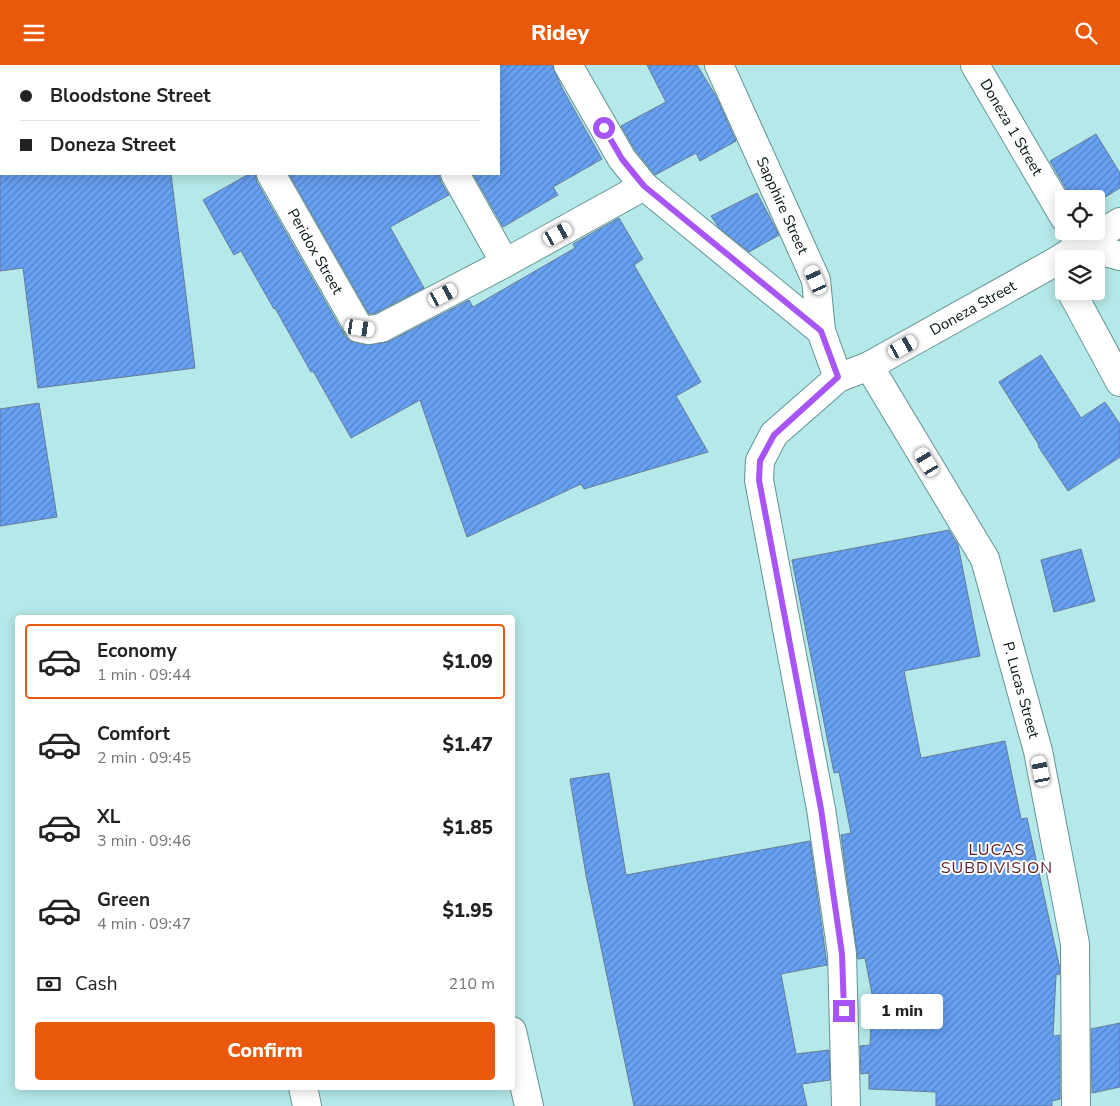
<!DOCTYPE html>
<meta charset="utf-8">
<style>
:root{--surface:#fff;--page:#f2f2f2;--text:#222;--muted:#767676;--line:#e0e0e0;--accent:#ea580c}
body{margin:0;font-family:"Nunito Sans",sans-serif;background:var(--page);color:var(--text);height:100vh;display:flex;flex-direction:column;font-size:19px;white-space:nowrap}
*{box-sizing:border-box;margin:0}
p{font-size:16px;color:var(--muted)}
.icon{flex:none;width:28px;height:28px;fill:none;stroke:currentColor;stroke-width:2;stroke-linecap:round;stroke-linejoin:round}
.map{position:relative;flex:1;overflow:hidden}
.details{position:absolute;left:15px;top:550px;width:500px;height:475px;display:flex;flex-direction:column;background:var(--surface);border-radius:5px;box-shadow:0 2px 12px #0003}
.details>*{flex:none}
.guide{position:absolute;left:0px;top:0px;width:500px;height:110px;box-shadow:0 2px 12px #0003;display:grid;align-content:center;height:110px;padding:0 20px;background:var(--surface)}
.tools{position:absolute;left:1055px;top:125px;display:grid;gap:10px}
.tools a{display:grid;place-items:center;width:50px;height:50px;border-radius:5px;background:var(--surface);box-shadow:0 2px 12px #0003;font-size:25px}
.end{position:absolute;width:22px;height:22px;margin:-11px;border:6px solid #a855f7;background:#fff;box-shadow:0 0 0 2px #fff}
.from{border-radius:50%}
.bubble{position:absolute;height:35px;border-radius:5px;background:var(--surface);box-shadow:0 2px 12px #0003;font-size:16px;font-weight:800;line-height:35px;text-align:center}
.car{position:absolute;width:15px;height:30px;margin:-15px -8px;border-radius:6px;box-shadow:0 0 4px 1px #0007;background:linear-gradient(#fff 24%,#345 0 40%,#fff 0 76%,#345 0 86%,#fff 0)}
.guide b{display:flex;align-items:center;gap:18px;height:48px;font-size:19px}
.guide b+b{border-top:1px solid var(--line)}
.guide i{width:12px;height:12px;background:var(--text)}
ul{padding:9px 0 0;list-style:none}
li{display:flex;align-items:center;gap:15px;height:75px;margin:0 10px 8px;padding:0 10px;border:2px solid transparent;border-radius:5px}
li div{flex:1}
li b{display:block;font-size:19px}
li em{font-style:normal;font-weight:800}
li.active{border-color:var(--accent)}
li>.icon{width:45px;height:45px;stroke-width:1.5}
.pay{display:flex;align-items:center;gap:12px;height:55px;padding:0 20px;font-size:19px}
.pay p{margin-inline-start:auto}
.cta{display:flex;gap:10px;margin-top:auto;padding:10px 20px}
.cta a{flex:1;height:58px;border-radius:5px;background:var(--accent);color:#fff;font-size:20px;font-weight:800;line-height:58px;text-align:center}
header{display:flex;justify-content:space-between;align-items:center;height:65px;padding:0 20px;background:var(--accent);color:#fff;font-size:22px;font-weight:800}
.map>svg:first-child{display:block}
.building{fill:url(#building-hatch);stroke:#667b98}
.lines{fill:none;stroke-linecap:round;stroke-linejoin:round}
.minor-casing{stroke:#639394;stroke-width:30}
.minor{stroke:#fff;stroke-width:28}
.route{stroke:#a855f7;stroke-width:6}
.labels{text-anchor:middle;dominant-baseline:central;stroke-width:4;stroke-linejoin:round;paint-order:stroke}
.street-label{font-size:15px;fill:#021314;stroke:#faffff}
.neighbourhood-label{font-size:16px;letter-spacing:1px;fill:#5e1922;stroke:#faffff}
</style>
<header><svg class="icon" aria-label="menu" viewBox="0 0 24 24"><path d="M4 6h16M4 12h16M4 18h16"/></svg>Ridey<svg class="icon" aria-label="search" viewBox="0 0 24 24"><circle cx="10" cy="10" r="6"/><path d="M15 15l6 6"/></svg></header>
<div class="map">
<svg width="1120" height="1041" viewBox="0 0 1120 1041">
<defs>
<pattern id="building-hatch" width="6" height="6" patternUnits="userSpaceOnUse" patternTransform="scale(1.25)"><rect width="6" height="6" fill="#67a1f3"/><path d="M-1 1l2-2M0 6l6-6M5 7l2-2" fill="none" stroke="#5382c4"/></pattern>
</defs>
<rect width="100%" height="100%" fill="#b5e8e8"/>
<g class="building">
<polygon points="499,0 552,0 562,23 602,94 553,122 558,130 503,162 473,109 499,109"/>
<polygon points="647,0 697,0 717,33 736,76 700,96 696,88 655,110 635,85 621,61 666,37"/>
<polygon points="1096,69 1120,108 1120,123 1102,134 1072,134 1050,96"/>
<polygon points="0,109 171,109 195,303 38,323 23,203 0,206"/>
<polygon points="249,109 255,109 257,117 345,271 350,276 366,280 388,277 469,235 473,242 575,183 573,179 619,153 643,194 634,200 701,317 676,331 708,387 584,424 581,419 467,472 420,335 351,373 313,306 311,307 275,243 274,244 241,186 234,190 203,135"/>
<polygon points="289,109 439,109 441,117 449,130 390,162 424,223 376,248 369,249"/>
<polygon points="757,128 779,170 749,187 719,163 711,151"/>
<polygon points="1041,290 1081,353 1105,337 1120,359 1120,392 1068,426 1038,381 1039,380 999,317"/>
<polygon points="39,338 57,452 0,461 0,344"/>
<polygon points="949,465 958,480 980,591 904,606 921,693 1005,676 1021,754 1027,753 1060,904 1060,909 1056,910 1053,971 1060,970 1060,1034 1052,1036 1052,1041 936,1041 936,1027 869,1024 869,1008 861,1009 860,981 870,980 872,929 865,893 858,894 841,770 851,768 839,707 834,708 792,495"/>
<polygon points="1081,484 1095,536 1054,547 1041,495"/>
<polygon points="609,708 626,810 810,776 827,900 781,909 796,989 829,985 830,1015 802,1019 807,1041 634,1041 586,810 570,714"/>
<polygon points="1120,958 1120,1022 1092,1028 1091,964"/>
</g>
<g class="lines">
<defs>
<g id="minor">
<polyline points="209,0 209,1"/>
<polyline points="393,0 394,1"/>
<polyline points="568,0 622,94 644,121 821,266"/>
<path id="s1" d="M719,0l97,215 5,51 17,47"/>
<path id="s2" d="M975,0l89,152"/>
<path id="s3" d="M271,109l88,154 10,2 12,-2 124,-65 139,-77"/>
<polyline points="455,109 505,198"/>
<polyline points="1075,172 1080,180 1120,191"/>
<polyline points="1071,226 1120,317"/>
<path id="s4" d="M869,301l116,193 53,192 37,193 1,162"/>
<polyline points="512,966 529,1041"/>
<polyline points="303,1022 307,1041"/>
<path id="s5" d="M846,1041l-4,-152 -21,-145 -62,-329 1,-19 14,-27 64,-56 31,-12 186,-104 65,-40"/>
</g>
</defs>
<use href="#minor" class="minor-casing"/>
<use href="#minor" class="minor"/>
</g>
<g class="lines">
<polyline class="route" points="604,63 622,94 644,121 821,266 838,312 774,370 760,396 759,415 821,744 842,889 844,946"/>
</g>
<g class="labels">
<g class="street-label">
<text stroke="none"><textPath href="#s2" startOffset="72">Doneza 1 Street</textPath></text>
<text stroke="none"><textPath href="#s1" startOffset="154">Sapphire Street</textPath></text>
<text stroke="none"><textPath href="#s3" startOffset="89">Peridox Street</textPath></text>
<text stroke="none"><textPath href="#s5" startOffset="920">Doneza Street</textPath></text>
<text stroke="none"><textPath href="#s4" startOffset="361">P. Lucas Street</textPath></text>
</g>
<g class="neighbourhood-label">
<text x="997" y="785">LUCAS<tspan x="997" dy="18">SUBDIVISION</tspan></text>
</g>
</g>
</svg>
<div class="tools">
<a><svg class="icon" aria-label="locate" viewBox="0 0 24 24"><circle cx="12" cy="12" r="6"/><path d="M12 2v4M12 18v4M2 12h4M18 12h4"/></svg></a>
<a><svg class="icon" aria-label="layers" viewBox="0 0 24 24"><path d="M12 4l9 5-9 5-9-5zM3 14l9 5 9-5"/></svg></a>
</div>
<i class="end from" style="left:604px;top:63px"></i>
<i class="end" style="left:844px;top:946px"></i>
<div class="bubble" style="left:861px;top:929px;width:82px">1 min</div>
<i class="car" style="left:558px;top:169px;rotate:61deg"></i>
<i class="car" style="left:816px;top:215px;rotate:336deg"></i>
<i class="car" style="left:443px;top:230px;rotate:62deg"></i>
<i class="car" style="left:360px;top:263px;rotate:99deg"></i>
<i class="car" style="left:903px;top:282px;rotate:61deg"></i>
<i class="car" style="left:927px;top:397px;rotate:329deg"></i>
<i class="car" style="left:1041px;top:706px;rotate:349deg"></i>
<div class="guide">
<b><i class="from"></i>Bloodstone Street</b>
<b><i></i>Doneza Street</b>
</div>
<section class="details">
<ul>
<li class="active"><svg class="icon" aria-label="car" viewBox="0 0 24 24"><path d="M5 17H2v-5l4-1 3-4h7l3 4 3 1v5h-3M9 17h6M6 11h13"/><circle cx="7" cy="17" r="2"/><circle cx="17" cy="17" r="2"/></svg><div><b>Economy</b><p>1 min · 09:44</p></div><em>$1.09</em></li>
<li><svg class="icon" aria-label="car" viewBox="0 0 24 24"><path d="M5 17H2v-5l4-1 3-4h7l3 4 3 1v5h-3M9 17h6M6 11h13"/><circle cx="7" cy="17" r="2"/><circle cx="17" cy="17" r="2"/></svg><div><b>Comfort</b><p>2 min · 09:45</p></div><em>$1.47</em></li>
<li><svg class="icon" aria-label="car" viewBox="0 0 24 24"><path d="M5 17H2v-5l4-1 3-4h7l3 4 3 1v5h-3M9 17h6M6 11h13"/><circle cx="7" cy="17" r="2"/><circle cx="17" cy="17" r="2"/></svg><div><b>XL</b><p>3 min · 09:46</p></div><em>$1.85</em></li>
<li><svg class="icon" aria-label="car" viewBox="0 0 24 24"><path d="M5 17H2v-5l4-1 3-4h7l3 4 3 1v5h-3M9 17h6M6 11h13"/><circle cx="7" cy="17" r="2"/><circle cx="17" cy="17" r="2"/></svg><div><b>Green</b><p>4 min · 09:47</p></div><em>$1.95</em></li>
</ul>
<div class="pay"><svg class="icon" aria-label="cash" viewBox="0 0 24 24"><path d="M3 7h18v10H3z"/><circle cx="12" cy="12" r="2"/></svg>Cash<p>210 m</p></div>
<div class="cta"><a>Confirm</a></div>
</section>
</div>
